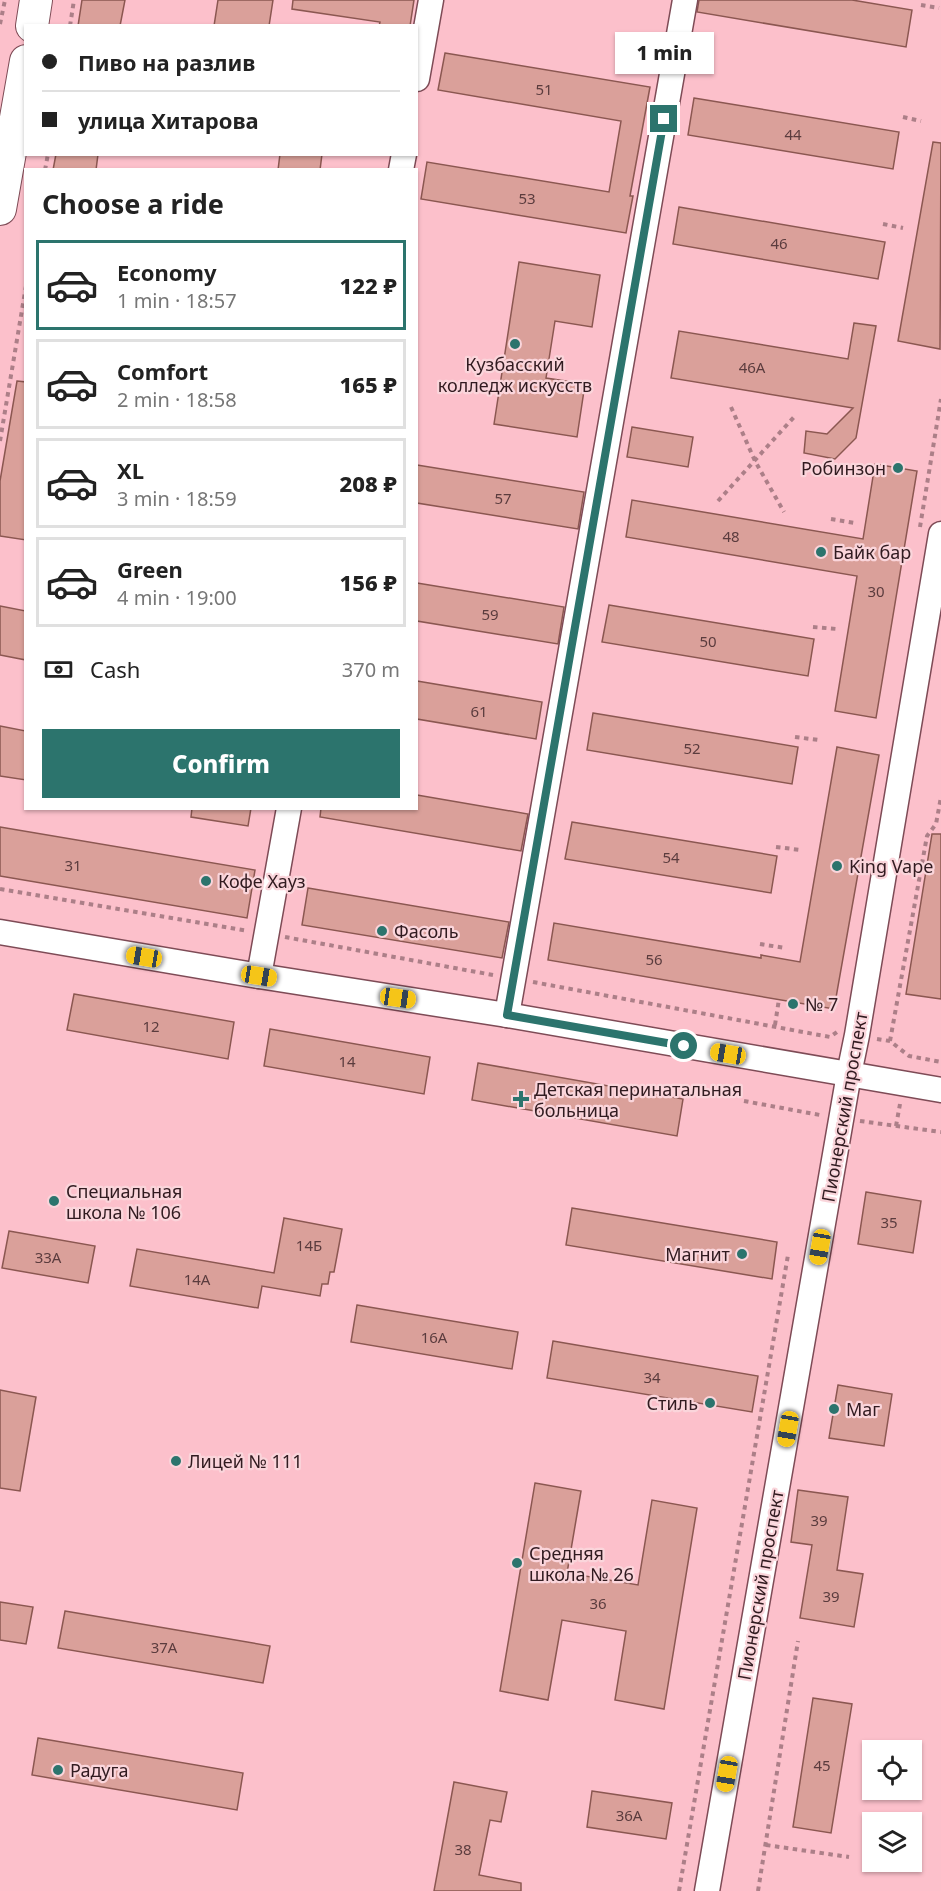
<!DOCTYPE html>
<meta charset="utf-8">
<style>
:root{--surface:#fff;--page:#f6f6f6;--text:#222;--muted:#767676;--line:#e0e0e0;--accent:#2c746d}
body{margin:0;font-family:"Noto Sans",sans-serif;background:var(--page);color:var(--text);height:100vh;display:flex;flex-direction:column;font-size:22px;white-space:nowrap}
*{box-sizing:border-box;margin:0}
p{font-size:20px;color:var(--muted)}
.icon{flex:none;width:33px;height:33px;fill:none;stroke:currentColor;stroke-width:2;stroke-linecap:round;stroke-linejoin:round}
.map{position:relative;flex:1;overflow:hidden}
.drawer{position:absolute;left:24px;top:168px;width:394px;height:642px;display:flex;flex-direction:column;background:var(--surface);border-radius:0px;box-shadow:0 2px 4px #0004}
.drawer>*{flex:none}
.top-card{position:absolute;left:24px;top:24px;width:394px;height:132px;border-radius:0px;box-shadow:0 2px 4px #0004;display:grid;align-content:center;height:132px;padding:0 18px;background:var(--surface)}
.fabs{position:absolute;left:862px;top:1740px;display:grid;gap:12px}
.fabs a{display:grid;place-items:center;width:60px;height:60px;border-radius:0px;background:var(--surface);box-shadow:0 2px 4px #0004;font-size:30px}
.end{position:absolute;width:27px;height:27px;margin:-14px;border:8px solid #2c746d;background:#fff;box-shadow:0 0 0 3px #fff}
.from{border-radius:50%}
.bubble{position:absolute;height:42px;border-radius:0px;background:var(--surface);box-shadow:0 2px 4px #0004;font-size:20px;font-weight:800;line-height:42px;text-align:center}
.car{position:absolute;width:18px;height:36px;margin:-18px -9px;border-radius:8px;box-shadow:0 0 4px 2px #0007;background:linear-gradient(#f5c518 24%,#345 0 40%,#f5c518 0 76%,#345 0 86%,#f5c518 0)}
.top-card b{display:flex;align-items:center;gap:21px;height:57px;font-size:22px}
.top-card b+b{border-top:2px solid var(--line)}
.top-card i{width:15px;height:15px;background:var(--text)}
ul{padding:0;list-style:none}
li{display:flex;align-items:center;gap:18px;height:90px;margin:0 12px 9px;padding:0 6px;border:3px solid var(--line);border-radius:0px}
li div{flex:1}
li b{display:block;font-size:22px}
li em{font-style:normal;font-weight:800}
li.active{border-color:var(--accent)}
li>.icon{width:54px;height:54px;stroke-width:1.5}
h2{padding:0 18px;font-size:27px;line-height:72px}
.pay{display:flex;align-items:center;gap:15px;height:66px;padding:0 18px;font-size:22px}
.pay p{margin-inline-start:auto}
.action{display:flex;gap:12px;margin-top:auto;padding:12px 18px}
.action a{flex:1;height:69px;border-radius:0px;background:var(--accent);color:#fff;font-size:24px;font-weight:800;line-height:69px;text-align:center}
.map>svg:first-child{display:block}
.building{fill:#daa09a;stroke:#8b5751;stroke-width:1.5}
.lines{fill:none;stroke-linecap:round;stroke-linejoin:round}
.minor-casing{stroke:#7e4b56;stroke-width:27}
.major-casing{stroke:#7e4b56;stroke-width:34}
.path{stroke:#ac7f88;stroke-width:4;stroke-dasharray:4.5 4.5;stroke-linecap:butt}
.minor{stroke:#fff;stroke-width:24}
.major{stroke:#fff;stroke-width:32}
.route{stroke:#2c746d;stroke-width:8}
.poi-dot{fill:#2c746d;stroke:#fad5db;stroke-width:2}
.labels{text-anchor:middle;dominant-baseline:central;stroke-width:4.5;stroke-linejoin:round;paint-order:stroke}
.number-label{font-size:15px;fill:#5b3c3e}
.poi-label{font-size:18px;fill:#311b20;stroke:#fad5db;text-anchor:start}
.street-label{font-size:18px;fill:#311b20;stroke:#fad5db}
</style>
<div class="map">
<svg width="941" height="1891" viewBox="0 0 941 1891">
<rect width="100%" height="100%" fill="#fcc0cb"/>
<g class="building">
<polygon points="82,0 125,0 120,26 78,26"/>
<polygon points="218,0 273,0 269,26 214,26"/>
<polygon points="293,0 414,0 410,26 379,26 380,22 292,9"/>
<polygon points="699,0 852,0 912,10 906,47 697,12"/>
<polygon points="445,53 650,87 630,196 633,196 626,233 421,199 427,162 609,192 621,121 438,90"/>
<polygon points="694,98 899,132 893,169 688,135"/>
<polygon points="933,142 941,143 940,349 898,341"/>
<polygon points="56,154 98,154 96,170 53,170"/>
<polygon points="280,154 322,154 320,170 278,170"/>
<polygon points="679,207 885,242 878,279 673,244"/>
<polygon points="519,262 600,275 592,327 555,321 546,378 585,384 577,437 494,424"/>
<polygon points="854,323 876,326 856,438 835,459 804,453 806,431 827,434 853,408 671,378 679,331 848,359"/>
<polygon points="17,381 26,382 26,540 0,536 0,481"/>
<polygon points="632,427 693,437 688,467 627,457"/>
<polygon points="875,464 917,471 876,718 835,711 857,576 626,537 632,500 863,539"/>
<polygon points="417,465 584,492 578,529 417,503"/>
<polygon points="417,583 564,607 558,644 417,621"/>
<polygon points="609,605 814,639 808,676 602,642"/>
<polygon points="0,606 26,611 26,660 0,655"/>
<polygon points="417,681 542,702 536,739 417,719"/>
<polygon points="593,713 798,747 792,784 587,750"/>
<polygon points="0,726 26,731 26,780 0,776"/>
<polygon points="837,747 879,755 834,1009 548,960 554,923 761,958 761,955 800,962"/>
<polygon points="417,795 528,814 521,851 320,817 321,808 417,808"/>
<polygon points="192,808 251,808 248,826 191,817"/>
<polygon points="572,822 777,856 771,893 565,859"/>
<polygon points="0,827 255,870 247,918 0,876"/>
<polygon points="932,834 941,834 941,999 906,994"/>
<polygon points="308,888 509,922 502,958 302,925"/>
<polygon points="74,994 234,1022 228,1059 67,1030"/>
<polygon points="270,1029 430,1057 424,1094 264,1066"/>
<polygon points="478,1063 683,1099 677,1136 472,1100"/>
<polygon points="866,1192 921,1201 913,1253 858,1244"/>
<polygon points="572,1208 777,1242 772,1279 566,1245"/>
<polygon points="284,1218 342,1229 334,1272 330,1272 328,1284 322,1284 320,1296 262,1286 258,1308 130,1286 137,1249 274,1273"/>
<polygon points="9,1231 95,1246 88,1283 2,1268"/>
<polygon points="357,1305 518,1332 512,1369 351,1342"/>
<polygon points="553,1341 758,1376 752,1412 547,1378"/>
<polygon points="838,1385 892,1394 884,1446 829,1438"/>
<polygon points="0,1390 36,1397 20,1491 0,1488"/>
<polygon points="535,1483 581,1491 567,1573 638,1585 652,1500 697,1508 664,1709 615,1700 626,1631 562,1620 548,1700 500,1691"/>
<polygon points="798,1490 848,1497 837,1570 863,1574 854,1627 800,1618 812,1545 791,1542"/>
<polygon points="0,1602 33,1607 26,1644 0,1640"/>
<polygon points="65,1611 270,1646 263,1683 58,1648"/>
<polygon points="813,1698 852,1704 831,1833 793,1827"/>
<polygon points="38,1738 243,1773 237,1810 32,1775"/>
<polygon points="454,1782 507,1792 501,1822 490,1820 479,1875 521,1883 521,1891 434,1891"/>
<polygon points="592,1791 672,1803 666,1839 587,1827"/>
</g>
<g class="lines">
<defs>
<g id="minor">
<polyline points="417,79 431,0"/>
<polyline points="401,170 404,154"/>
<polyline points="0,932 259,976 507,1015 941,1090"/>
<polyline points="259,976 289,808"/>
<polyline points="507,1015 685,0"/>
<polyline points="707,1891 849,1074 857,1035 941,534"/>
</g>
<g id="major">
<polyline points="32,26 36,0"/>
<polyline points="0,209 26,61"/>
</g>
</defs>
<use href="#minor" class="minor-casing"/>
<use href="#major" class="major-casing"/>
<g class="path">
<polyline points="921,5 939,8"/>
<polyline points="0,24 5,0"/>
<polyline points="70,26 74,0"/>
<polyline points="903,117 921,121"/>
<polyline points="45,170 48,154"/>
<polyline points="883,224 903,228"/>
<polyline points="731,407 755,461 784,512"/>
<polyline points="0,441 26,286"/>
<polyline points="718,501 794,417"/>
<polyline points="831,519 855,523"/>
<polyline points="920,527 941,399"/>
<polyline points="813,627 837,629"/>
<polyline points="795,737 819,740"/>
<polyline points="776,847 801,850"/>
<polyline points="0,889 248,931"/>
<polyline points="285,937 493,975"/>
<polyline points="760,944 785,948"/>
<polyline points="533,982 830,1037 837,1032"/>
<polyline points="775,1025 779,999"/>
<polyline points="877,1039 890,1041 909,1056 941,1062"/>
<polyline points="890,1041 927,836 936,824 941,797"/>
<polyline points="744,1101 820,1115"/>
<polyline points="860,1121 941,1132"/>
<polyline points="896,1126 900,1104"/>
<polyline points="766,1845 849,1857"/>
<polyline points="679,1891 788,1255"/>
<polyline points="758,1891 798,1641"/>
</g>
<use href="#minor" class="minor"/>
<use href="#major" class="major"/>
</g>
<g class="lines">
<polyline class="route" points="664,119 507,1015 684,1046"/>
</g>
<g class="poi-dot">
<circle cx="515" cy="344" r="6"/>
<circle cx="898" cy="468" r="6"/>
<circle cx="821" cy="552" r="6"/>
<circle cx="837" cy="866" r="6"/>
<circle cx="206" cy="881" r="6"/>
<circle cx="382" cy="931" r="6"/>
<circle cx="793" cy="1004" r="6"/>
<path d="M518 1090h6v6h6v6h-6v6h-6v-6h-6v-6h6z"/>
<circle cx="54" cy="1201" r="6"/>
<circle cx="742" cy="1254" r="6"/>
<circle cx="710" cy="1403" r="6"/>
<circle cx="834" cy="1409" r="6"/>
<circle cx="176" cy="1461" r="6"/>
<circle cx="517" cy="1563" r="6"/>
<circle cx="58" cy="1770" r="6"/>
</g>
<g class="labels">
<g class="number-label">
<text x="544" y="89">51</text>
<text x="793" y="134">44</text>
<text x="527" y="198">53</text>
<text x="779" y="243">46</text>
<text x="752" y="367">46А</text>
<text x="503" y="498">57</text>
<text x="731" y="536">48</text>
<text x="876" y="591">30</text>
<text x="490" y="614">59</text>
<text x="708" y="641">50</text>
<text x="479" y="711">61</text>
<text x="692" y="748">52</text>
<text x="671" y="857">54</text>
<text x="73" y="865">31</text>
<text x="654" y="959">56</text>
<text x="151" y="1026">12</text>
<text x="347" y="1061">14</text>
<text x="889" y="1222">35</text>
<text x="309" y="1245">14Б</text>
<text x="48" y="1257">33А</text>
<text x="197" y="1279">14А</text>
<text x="434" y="1337">16А</text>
<text x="652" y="1377">34</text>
<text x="819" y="1520">39</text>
<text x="831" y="1596">39</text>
<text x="598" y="1603">36</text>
<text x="164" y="1647">37А</text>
<text x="822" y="1765">45</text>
<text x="629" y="1815">36А</text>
<text x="463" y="1849">38</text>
</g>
<g class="poi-label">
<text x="515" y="364" text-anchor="middle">Кузбасский<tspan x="515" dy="21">колледж искусств</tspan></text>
<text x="886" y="468" text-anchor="end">Робинзон</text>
<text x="833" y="552">Байк бар</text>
<text x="849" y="866">King Vape</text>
<text x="218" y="881">Кофе Хауз</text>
<text x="394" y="931">Фасоль</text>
<text x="805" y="1004">№ 7</text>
<text x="534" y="1089">Детская перинатальная<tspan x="534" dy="21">больница</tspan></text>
<text x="66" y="1191">Специальная<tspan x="66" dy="21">школа № 106</tspan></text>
<text x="730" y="1254" text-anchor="end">Магнит</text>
<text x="698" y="1403" text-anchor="end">Стиль</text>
<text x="846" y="1409">Маг</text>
<text x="188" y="1461">Лицей № 111</text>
<text x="529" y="1553">Средняя<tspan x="529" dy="21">школа № 26</tspan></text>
<text x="70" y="1770">Радуга</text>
</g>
<g class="street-label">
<text transform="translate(844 1107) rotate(-80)">Пионерский проспект</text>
<text transform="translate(760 1585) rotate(-80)">Пионерский проспект</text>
</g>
</g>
</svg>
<div class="fabs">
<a><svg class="icon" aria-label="locate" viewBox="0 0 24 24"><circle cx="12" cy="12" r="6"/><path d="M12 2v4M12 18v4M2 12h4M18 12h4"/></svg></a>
<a><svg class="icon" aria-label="layers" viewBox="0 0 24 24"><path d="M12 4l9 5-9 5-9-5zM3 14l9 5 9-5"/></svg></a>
</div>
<i class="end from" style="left:684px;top:1046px"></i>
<i class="end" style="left:664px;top:119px"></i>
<div class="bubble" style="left:615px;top:32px;width:99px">1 min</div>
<i class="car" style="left:144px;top:957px;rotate:279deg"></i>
<i class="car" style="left:259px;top:976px;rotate:99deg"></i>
<i class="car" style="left:398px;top:998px;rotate:98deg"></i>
<i class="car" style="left:728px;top:1054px;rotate:280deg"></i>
<i class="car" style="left:820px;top:1247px;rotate:190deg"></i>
<i class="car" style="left:788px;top:1429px;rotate:190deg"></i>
<i class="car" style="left:727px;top:1774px;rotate:190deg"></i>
<div class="top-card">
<b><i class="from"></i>Пиво на разлив</b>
<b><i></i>улица Хитарова</b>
</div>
<section class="drawer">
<h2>Choose a ride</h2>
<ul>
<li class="active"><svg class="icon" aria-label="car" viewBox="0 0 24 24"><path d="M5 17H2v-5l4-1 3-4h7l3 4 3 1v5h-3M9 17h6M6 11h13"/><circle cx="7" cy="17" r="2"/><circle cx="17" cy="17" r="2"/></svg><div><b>Economy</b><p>1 min · 18:57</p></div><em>122 ₽</em></li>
<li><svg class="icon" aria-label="car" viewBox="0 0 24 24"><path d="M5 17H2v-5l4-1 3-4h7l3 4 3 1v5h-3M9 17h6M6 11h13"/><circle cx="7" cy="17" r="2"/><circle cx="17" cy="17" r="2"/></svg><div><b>Comfort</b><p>2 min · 18:58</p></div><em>165 ₽</em></li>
<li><svg class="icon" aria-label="car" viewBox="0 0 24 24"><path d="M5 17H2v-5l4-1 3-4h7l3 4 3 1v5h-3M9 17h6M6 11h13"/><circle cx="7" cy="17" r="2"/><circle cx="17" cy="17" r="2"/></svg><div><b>XL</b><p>3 min · 18:59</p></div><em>208 ₽</em></li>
<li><svg class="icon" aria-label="car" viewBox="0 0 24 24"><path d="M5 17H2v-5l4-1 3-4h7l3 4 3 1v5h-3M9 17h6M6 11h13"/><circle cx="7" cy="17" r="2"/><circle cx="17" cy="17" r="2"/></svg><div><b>Green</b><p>4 min · 19:00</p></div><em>156 ₽</em></li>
</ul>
<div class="pay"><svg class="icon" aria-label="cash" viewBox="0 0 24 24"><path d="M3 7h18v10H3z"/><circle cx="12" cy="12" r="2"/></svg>Cash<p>370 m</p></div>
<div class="action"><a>Confirm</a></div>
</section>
</div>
